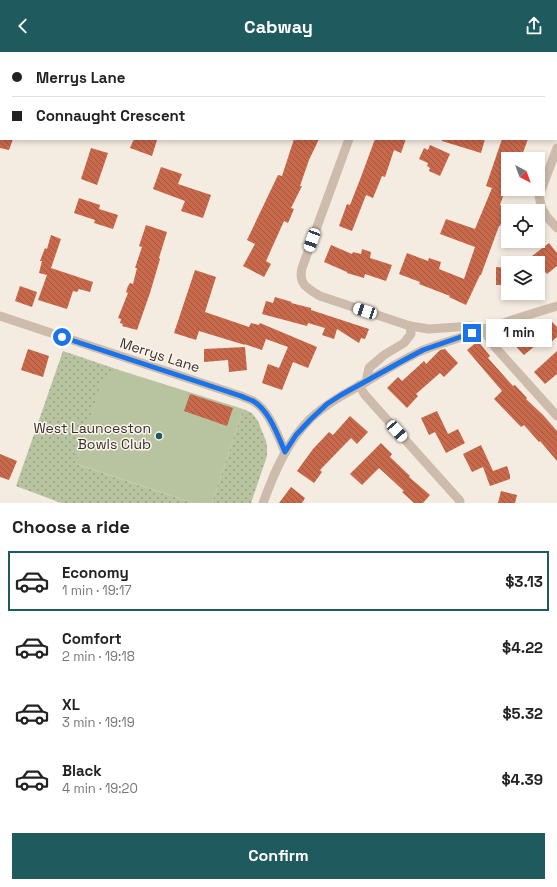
<!DOCTYPE html>
<meta charset="utf-8">
<style>
:root{--surface:#fff;--page:#f6f6f6;--text:#222;--muted:#767676;--line:#e0e0e0;--accent:#1f5a5e}
body{margin:0;font-family:"Space Grotesk",sans-serif;background:var(--page);color:var(--text);height:100vh;display:flex;flex-direction:column;font-size:15px;white-space:nowrap}
*{box-sizing:border-box;margin:0}
p{font-size:13px;color:var(--muted)}
.icon{flex:none;width:22px;height:22px;fill:none;stroke:currentColor;stroke-width:2;stroke-linecap:round;stroke-linejoin:round}
.map{position:relative;height:451px;overflow:hidden}
.details{display:flex;flex-direction:column;background:var(--surface);flex:1}
.details>*{flex:none}
.guide{position:absolute;left:0px;top:0px;width:557px;height:88px;box-shadow:0 2px 6px #0003;display:grid;align-content:center;height:88px;padding:0 12px;background:var(--surface)}
.needle{width:26px;rotate:139deg}
.buttons{position:absolute;left:501px;top:100px;display:grid;gap:8px}
.buttons a{display:grid;place-items:center;width:44px;height:44px;border-radius:0px;background:var(--surface);box-shadow:0 2px 6px #0003;font-size:20px}
.end{position:absolute;width:18px;height:18px;margin:-9px;border:5px solid #1a73e8;background:#fff;box-shadow:0 0 0 2px #fff}
.from{border-radius:50%}
.bubble{position:absolute;height:28px;border-radius:0px;background:var(--surface);box-shadow:0 2px 6px #0003;font-size:13px;font-weight:800;line-height:28px;text-align:center}
.car{position:absolute;width:12px;height:24px;margin:-12px -6px;border-radius:5px;box-shadow:0 0 3px 1px #0007;background:linear-gradient(#fff 24%,#345 0 40%,#fff 0 76%,#345 0 86%,#fff 0)}
.guide b{display:flex;align-items:center;gap:14px;height:38px;font-size:15px}
.guide b+b{border-top:1px solid var(--line)}
.guide i{width:10px;height:10px;background:var(--text)}
ul{padding:0;list-style:none}
li{display:flex;align-items:center;gap:12px;height:60px;margin:0 8px 6px;padding:0 4px;border:2px solid transparent;border-radius:0px}
li div{flex:1}
li b{display:block;font-size:15px}
li em{font-style:normal;font-weight:800}
li.current{border-color:var(--accent)}
li>.icon{width:36px;height:36px;stroke-width:1.5}
h2{padding:0 12px;font-size:18px;line-height:48px}
.button{display:flex;gap:8px;margin-top:auto;padding:8px 12px}
.button a{flex:1;height:46px;border-radius:0px;background:var(--accent);color:#fff;font-size:16px;font-weight:800;line-height:46px;text-align:center}
header{display:flex;justify-content:space-between;align-items:center;height:52px;padding:0 12px;background:var(--accent);color:#fff;font-size:18px;font-weight:800}
.map>svg:first-child{display:block}
.park{fill:url(#park-dots)}
.pitch{fill:#b8c4a0}
.building{fill:url(#building-back-hatch)}
.lines{fill:none;stroke-linecap:round;stroke-linejoin:round}
.minor{stroke:#cdbbac;stroke-width:9}
.route{stroke:#1a73e8;stroke-width:5}
.poi-dot{fill:#1f5a5e;stroke:#fbf5ee;stroke-width:1.5}
.labels{text-anchor:middle;dominant-baseline:central;stroke-width:3;stroke-linejoin:round;paint-order:stroke}
.street-label{font-size:14px;fill:#3b302b;stroke:#fbf5ee}
.poi-label{font-size:14px;fill:#3b302b;stroke:#fbf5ee;text-anchor:end}
</style>
<header><svg class="icon" aria-label="back" viewBox="0 0 24 24"><path d="M15 5l-7 7 7 7"/></svg>Cabway<svg class="icon" aria-label="share" viewBox="0 0 24 24"><path d="M12 15V3M7 8l5-5 5 5M5 13v7h14v-7"/></svg></header>
<div class="map">
<svg width="557" height="451" viewBox="0 0 557 451">
<defs>
<pattern id="park-dots" width="8" height="8" patternUnits="userSpaceOnUse"><rect width="8" height="8" fill="#b8c4a0"/><path d="M2 2h.1M6 6h.1" fill="none" stroke="#97a083" stroke-width="1.8" stroke-linecap="round"/></pattern>
<pattern id="building-back-hatch" width="6" height="6" patternUnits="userSpaceOnUse"><rect width="6" height="6" fill="#c8694b"/><path d="M-1 5l2 2M0 0l6 6M5-1l2 2" fill="none" stroke="#a4573f"/></pattern>
</defs>
<rect width="100%" height="100%" fill="#f4ebe1"/>
<g class="park">
<polygon points="63,299 119,318 103,328 76,412 193,451 61,451 16,434"/>
<polygon points="243,357 252,361 258,369 266,389 267,395 267,404 251,451 212,451"/>
</g>
<polygon class="pitch" points="119,318 243,357 212,451 193,451 76,412 103,327"/>
<g class="building">
<polygon points="0,87 13,87 9,98 0,96"/>
<polygon points="134,87 152,87 157,88 152,104 130,96"/>
<polygon points="294,87 319,87 309,108 300,134 302,134 291,156 294,157 288,171 284,169 266,209 271,212 264,225 243,214 255,192 247,188 278,123 282,124"/>
<polygon points="375,87 406,87 401,101 394,98 385,125 382,124 373,146 366,143 352,179 339,174 347,152 350,153 361,125"/>
<polygon points="442,87 485,87 481,101 442,89"/>
<polygon points="502,87 528,87 521,106 508,102 508,130 500,153 508,156 500,174 499,174 481,223 480,223 466,253 449,245 450,244 419,232 420,230 399,222 407,201 428,209 429,206 441,210 439,217 464,227 475,195 440,182 446,167 475,177 492,136 486,134"/>
<polygon points="430,93 450,102 440,124 429,119 430,116 427,114 428,111 419,107 424,96 428,98"/>
<polygon points="91,96 108,101 97,133 81,127"/>
<polygon points="161,115 182,122 178,132 211,143 203,166 181,159 185,149 153,137"/>
<polygon points="79,146 100,153 99,157 118,163 113,177 94,171 95,168 74,161"/>
<polygon points="146,173 167,180 159,206 160,207 150,241 137,278 122,274 123,272 120,271 121,267 118,266 128,241 126,240 128,234 130,231 133,232 137,216 135,216 142,195 139,194"/>
<polygon points="51,183 61,187 51,216 93,230 90,240 79,237 77,240 73,239 67,257 38,248 47,223 39,221 42,209 40,209 45,196 47,197"/>
<polygon points="549,191 557,201 557,214 547,222 532,204"/>
<polygon points="331,193 352,202 353,200 361,202 362,197 371,200 370,206 392,213 386,229 365,222 364,226 347,221 347,220 324,210"/>
<polygon points="496,215 508,216 508,233 496,233"/>
<polygon points="195,218 216,225 205,260 249,275 251,271 259,273 260,271 317,295 308,316 293,310 282,338 262,331 268,312 279,316 288,295 266,287 262,298 244,292 245,293 199,279 196,288 174,281"/>
<polygon points="20,234 37,240 32,255 15,249"/>
<polygon points="275,245 292,250 291,251 311,256 311,258 369,277 365,287 361,286 359,291 337,277 334,287 322,283 325,276 308,271 307,274 262,262 266,249 273,251"/>
<polygon points="551,269 557,275 557,285 546,294 536,283"/>
<polygon points="520,277 535,294 524,303 509,287"/>
<polygon points="478,289 490,304 488,306 513,334 515,333 527,346 526,347 543,363 557,379 557,409 540,389 539,390 524,373 521,375 494,347 502,339 467,298"/>
<polygon points="245,295 247,318 229,320 228,308 204,310 204,297"/>
<polygon points="28,297 49,304 43,325 21,318"/>
<polygon points="445,297 458,311 444,325 440,321 416,342 418,344 407,356 387,336 398,325 402,329 424,309 426,312 440,298"/>
<polygon points="557,299 557,322 545,332 534,320"/>
<polygon points="190,342 233,356 227,374 184,359"/>
<polygon points="437,359 448,382 458,377 465,391 446,401 435,380 429,383 421,366"/>
<polygon points="350,364 368,380 357,392 351,386 320,418 322,420 314,431 297,419 313,397 329,380 333,383"/>
<polygon points="381,391 392,402 390,405 410,424 409,425 430,443 423,451 414,451 402,440 404,439 379,416 362,433 350,422"/>
<polygon points="481,393 493,419 507,414 510,423 510,427 490,434 483,415 472,420 463,402"/>
<polygon points="0,402 17,409 9,428 0,425"/>
<polygon points="291,435 305,446 302,451 279,451"/>
<polygon points="501,439 517,443 515,451 498,451"/>
</g>
<g class="lines">
<g class="minor">
<polyline points="381,1 381,0"/>
<polyline points="0,8 1,5"/>
<path d="M349,87l-47,129c-4,16 5,20 18,28l90,30 19,3 42,-3 13,3 6,11 5,7 62,69"/>
<polyline points="557,96 539,144 542,157 547,165 557,176"/>
<path d="M0,264l241,80c4,2 8,3 12,5 16,9 25,35 32,51"/>
<polyline points="366,330 369,316 384,303 404,291 411,282 410,274"/>
<polyline points="359,333 365,343 460,449"/>
<path d="M263,451c11,-30 24,-61 47,-84 17,-16 36,-26 56,-37 18,-11 36,-22 55,-31 12,-5 25,-9 38,-13 32,-12 65,-22 98,-32"/>
</g>
</g>
<g class="lines">
<path class="route" d="M62,285l179,59c4,2 8,3 12,5 16,9 25,35 32,51l11,-17 14,-15 17,-16 14,-9 65,-36 17,-9 49,-17"/>
</g>
<circle class="poi-dot" cx="159" cy="384" r="4"/>
<g class="labels">
<g class="street-label">
<text transform="translate(160 303) rotate(18)">Merrys Lane</text>
</g>
<g class="poi-label">
<text x="151" y="376">West Launceston<tspan x="151" dy="16">Bowls Club</tspan></text>
</g>
</g>
</svg>
<div class="buttons">
<a><svg class="needle" viewBox="-14 -14 28 28"><path d="M0-13l5 13h-10z" fill="#e53935"/><path d="M0 13l5-13h-10z" fill="#767676"/></svg></a>
<a><svg class="icon" aria-label="locate" viewBox="0 0 24 24"><circle cx="12" cy="12" r="6"/><path d="M12 2v4M12 18v4M2 12h4M18 12h4"/></svg></a>
<a><svg class="icon" aria-label="layers" viewBox="0 0 24 24"><path d="M12 4l9 5-9 5-9-5zM3 14l9 5 9-5"/></svg></a>
</div>
<i class="end from" style="left:62px;top:285px"></i>
<i class="end" style="left:472px;top:281px"></i>
<div class="bubble" style="left:486px;top:267px;width:66px">1 min</div>
<i class="car" style="left:312px;top:188px;rotate:200deg"></i>
<i class="car" style="left:365px;top:259px;rotate:288deg"></i>
<i class="car" style="left:397px;top:379px;rotate:138deg"></i>
<div class="guide">
<b><i class="from"></i>Merrys Lane</b>
<b><i></i>Connaught Crescent</b>
</div>
</div>
<section class="details">
<h2>Choose a ride</h2>
<ul>
<li class="current"><svg class="icon" aria-label="car" viewBox="0 0 24 24"><path d="M5 17H2v-5l4-1 3-4h7l3 4 3 1v5h-3M9 17h6M6 11h13"/><circle cx="7" cy="17" r="2"/><circle cx="17" cy="17" r="2"/></svg><div><b>Economy</b><p>1 min · 19:17</p></div><em>$3.13</em></li>
<li><svg class="icon" aria-label="car" viewBox="0 0 24 24"><path d="M5 17H2v-5l4-1 3-4h7l3 4 3 1v5h-3M9 17h6M6 11h13"/><circle cx="7" cy="17" r="2"/><circle cx="17" cy="17" r="2"/></svg><div><b>Comfort</b><p>2 min · 19:18</p></div><em>$4.22</em></li>
<li><svg class="icon" aria-label="car" viewBox="0 0 24 24"><path d="M5 17H2v-5l4-1 3-4h7l3 4 3 1v5h-3M9 17h6M6 11h13"/><circle cx="7" cy="17" r="2"/><circle cx="17" cy="17" r="2"/></svg><div><b>XL</b><p>3 min · 19:19</p></div><em>$5.32</em></li>
<li><svg class="icon" aria-label="car" viewBox="0 0 24 24"><path d="M5 17H2v-5l4-1 3-4h7l3 4 3 1v5h-3M9 17h6M6 11h13"/><circle cx="7" cy="17" r="2"/><circle cx="17" cy="17" r="2"/></svg><div><b>Black</b><p>4 min · 19:20</p></div><em>$4.39</em></li>
</ul>
<div class="button"><a>Confirm</a></div>
</section>
